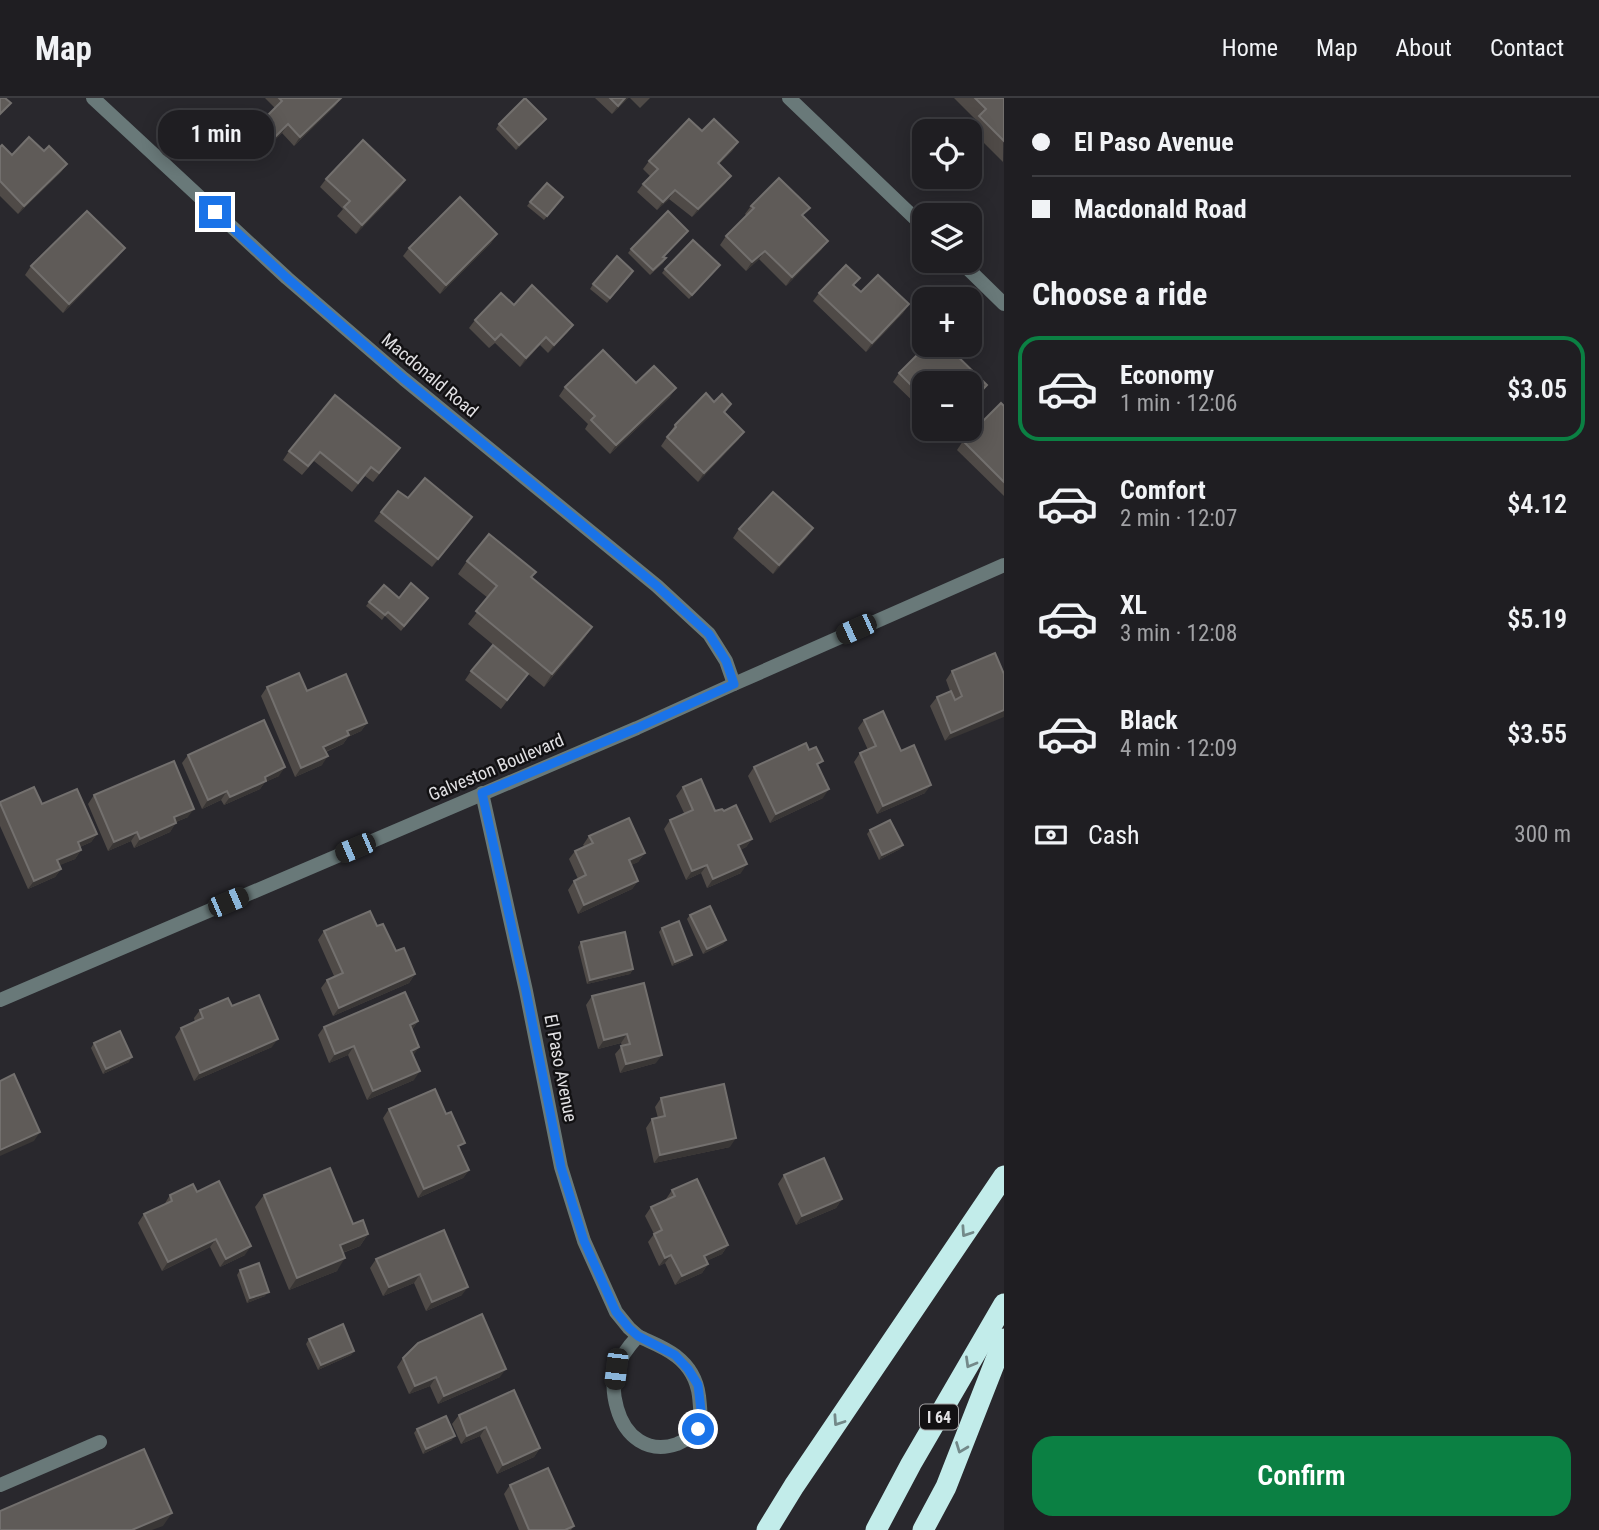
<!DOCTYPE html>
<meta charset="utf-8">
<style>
:root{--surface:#1f1e22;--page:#2c2b2f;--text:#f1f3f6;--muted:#a1a2a5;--line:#3c3c40;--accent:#0b8043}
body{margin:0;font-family:"Roboto Condensed",sans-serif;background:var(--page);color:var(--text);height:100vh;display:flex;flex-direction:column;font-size:26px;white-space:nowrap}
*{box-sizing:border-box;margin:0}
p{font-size:23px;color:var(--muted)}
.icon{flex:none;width:38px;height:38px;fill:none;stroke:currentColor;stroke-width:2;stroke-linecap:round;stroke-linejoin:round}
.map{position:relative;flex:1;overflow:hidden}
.details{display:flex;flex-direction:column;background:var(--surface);width:595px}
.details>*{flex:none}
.hud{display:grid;align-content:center;height:154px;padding:0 28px;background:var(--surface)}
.tools{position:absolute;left:912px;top:21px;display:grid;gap:14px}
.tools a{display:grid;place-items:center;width:70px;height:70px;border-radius:14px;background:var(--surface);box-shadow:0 4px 18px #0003,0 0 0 2px var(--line);font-size:35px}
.end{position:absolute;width:32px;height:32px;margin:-16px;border:9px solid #1a73e8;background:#fff;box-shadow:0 0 0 4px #fff}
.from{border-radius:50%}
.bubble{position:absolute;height:49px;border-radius:21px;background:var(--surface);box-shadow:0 4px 18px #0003,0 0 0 2px var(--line);font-size:23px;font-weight:600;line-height:49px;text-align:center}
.car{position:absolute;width:21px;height:42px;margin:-21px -10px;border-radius:9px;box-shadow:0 0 5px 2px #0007;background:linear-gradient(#222 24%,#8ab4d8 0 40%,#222 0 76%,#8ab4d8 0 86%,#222 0)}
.hud b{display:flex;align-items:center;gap:24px;height:66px;font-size:26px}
.hud b+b{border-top:2px solid var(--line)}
.hud i{width:18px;height:18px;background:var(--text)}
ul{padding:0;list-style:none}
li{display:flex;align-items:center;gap:21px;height:105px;margin:0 14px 10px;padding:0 14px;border:4px solid transparent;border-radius:21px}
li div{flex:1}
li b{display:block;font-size:26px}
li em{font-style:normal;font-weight:600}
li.current{border-color:var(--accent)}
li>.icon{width:63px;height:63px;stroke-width:1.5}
h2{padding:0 28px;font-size:32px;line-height:84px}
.pay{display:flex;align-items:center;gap:18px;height:77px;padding:0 28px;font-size:26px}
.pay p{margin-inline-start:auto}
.action{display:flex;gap:14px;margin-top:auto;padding:14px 28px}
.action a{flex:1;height:80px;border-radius:21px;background:var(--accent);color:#fff;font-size:28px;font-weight:600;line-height:80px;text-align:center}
header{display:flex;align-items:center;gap:42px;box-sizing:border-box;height:98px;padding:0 35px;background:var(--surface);border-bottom:2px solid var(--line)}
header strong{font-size:33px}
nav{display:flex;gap:38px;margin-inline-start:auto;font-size:24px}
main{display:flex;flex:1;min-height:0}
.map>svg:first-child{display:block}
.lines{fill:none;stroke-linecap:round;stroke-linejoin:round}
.lane{stroke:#697979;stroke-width:14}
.street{stroke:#697979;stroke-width:14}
.highway{stroke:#c2ecea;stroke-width:21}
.wall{fill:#4f4a47}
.shaded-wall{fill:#393635}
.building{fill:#5f5b58;stroke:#73706e;stroke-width:2}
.oneway{stroke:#738989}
.route{stroke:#1a73e8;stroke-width:9}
.labels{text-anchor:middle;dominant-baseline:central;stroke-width:5;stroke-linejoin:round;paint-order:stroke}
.shield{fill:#121113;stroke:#a4a3a5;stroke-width:2}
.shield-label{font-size:16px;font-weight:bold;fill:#e2e1e4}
.street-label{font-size:18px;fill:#e2e1e4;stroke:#121113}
</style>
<header>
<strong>Map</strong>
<nav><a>Home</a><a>Map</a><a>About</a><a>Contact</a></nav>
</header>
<main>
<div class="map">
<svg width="1004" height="1432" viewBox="0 0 1004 1432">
<rect width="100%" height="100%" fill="#29282d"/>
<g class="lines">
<polyline class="lane" points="0,1387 100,1344"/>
<g class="street">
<polyline points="93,0 287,180 404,281 657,488 709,536 726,563 734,586"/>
<polyline points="789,0 924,129"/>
<polyline points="960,163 1004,206"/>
<polyline points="482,695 526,893 561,1069 584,1143 616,1214 629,1230 638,1238"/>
<polyline points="0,902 637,630 734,586 1004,467"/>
<path d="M638,1238c12,6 27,11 38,20 13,10 21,24 23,40 1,10 3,23 -1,32 -4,7 -14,13 -21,16 -29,10 -52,-7 -60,-36 -9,-31 0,-49 21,-72z"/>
</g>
<g class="highway">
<polyline points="767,1432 794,1388 1004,1078"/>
<polyline points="876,1432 911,1366 1004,1206"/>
<polyline points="923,1432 946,1389 1004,1241"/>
</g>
</g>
<g class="wall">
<polygon points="265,0 341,0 336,7 294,48 282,35 260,56 246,42 252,33 275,10"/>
<polygon points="595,0 628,0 612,16"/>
<polygon points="630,0 650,0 640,10"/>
<polygon points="954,0 1004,0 1003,64 970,31 976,22"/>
<polygon points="543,25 516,52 496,31 499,26"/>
<polygon points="702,33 738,44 732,53 719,66 731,78 725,86 692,119 669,101 657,112 637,94 643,86 650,78 643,71 649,63"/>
<polygon points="0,49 12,57 44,53 67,66 61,74 18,116 0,98"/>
<polygon points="326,81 405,82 399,91 356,136 337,118 343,111 320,89"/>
<polygon points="560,103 544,122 527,108 530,104"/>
<polygon points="751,108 803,118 822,151 786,188 759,161 746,173 720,147 726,138 747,118 745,116"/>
<polygon points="688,133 664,159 666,160 663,165 650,177 628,155 631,151"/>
<polygon points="497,136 491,145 440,196 403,158 409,150"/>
<polygon points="118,159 63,215 25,177 31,168"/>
<polygon points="720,167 689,201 662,175 665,171"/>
<polygon points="630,177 607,205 590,191 593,186"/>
<polygon points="854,188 861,194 909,206 903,215 866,254 813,203 819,195"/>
<polygon points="514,207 573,227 567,235 548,255 540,247 520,269 495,245 489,250 469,230 475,222"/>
<polygon points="899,275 987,287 981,296 924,285 924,314 893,284"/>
<polygon points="636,285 670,299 610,356 585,331 588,326 559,298 565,289"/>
<polygon points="1004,308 1004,398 957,352 963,343"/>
<polygon points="725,315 744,334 738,342 698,384 661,348 675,327"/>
<polygon points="289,353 394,358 373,384 365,378 352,394 314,363 302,377 283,362"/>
<polygon points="408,400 472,419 432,469 374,423 381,414"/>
<polygon points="813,430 807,439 773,476 733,440 739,431"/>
<polygon points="467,463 536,474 531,480 592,529 583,542 544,589 528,576 501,611 465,582 471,573 519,568 468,526 488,500 458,476"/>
<polygon points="399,500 425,504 401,533 385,518 382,522 366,508 369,504"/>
<polygon points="952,573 1004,576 945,643 930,608 937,599 950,593 946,582"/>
<polygon points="267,589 307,593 367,625 361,633 348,639 343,646 326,654 322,667 295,679 261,598"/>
<polygon points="864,622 901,653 925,695 877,716 854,664 860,655 868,652 858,630"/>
<polygon points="188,657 279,678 265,684 260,691 224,707 221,702 202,711 182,665"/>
<polygon points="754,669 819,669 823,700 770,725 748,678"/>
<polygon points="683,689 752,741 746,749 740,752 741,775 707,790 701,775 686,782 664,731 670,722 684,715 676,698"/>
<polygon points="94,697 188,719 176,724 170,734 134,750 131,743 108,753 88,706"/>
<polygon points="0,704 42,706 97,736 91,744 80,749 81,752 75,761 59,767 61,771 55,779 28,791 0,728"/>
<polygon points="870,732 903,747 900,751 879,762 867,736"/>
<polygon points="589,738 645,755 638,764 631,767 638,783 632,791 578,816 568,792 574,783 578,781 569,761 575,753 584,748 583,747"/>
<polygon points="690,817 726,842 723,846 703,856 687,821"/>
<polygon points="377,828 396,853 415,876 409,885 333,918 321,890 327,882 334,878 318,842 324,833"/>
<polygon points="662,830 692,857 689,861 672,868 659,834"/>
<polygon points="581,844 633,871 630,876 587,886 578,849"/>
<polygon points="592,898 656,965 620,975 615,956 622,948 621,945 598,951 586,907"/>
<polygon points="232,908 272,949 194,983 175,939 181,930 195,924 194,920 200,912"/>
<polygon points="418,923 412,932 414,982 367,1002 348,957 329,965 318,937 324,929"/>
<polygon points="94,945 129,964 103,976 91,950"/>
<polygon points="661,1000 730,1049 654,1065 646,1030 652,1021 658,1020 655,1009"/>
<polygon points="389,1011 469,1072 463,1080 418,1100 383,1020"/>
<polygon points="784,1077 842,1101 836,1110 796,1127 778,1086"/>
<polygon points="672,1092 728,1147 722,1156 706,1163 708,1166 702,1175 675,1187 665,1165 659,1168 648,1144 654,1136 645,1118 651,1109 666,1102 666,1101"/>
<polygon points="197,1094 245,1157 220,1169 210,1149 162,1173 138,1125 144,1116 164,1107 170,1097"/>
<polygon points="264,1097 353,1126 368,1136 360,1148 343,1155 337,1173 289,1192 255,1109"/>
<polygon points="444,1132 462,1197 426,1213 414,1185 383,1198 370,1170 376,1161"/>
<polygon points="240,1172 265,1198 247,1205 237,1177"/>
<polygon points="309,1241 354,1253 351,1257 318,1272 306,1246"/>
<polygon points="403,1260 500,1279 438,1306 430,1288 409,1296 397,1269"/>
<polygon points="459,1317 540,1350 534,1359 497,1376 480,1338 461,1346 452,1326"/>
<polygon points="417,1331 452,1342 423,1356 414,1335"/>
<polygon points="510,1387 574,1428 571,1432 519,1432 504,1396"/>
</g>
<g class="shaded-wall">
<polygon points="341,0 336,7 294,48 300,39"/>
<polygon points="625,0 628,0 612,16 618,8"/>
<polygon points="546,21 543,25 516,52 519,47"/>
<polygon points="288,26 282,35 260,56 266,48"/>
<polygon points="738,44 732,53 712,74 718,65"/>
<polygon points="67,66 61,74 18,116 24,108"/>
<polygon points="731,78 725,86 692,119 698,111"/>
<polygon points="405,82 399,91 356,136 362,127"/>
<polygon points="675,92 669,101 657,112 663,104"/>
<polygon points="497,136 491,145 440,196 446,187"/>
<polygon points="828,143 822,151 786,188 792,179"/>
<polygon points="125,150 118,159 63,215 69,206"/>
<polygon points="765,153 759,161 746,173 752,164"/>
<polygon points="909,206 903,215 866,254 872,245"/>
<polygon points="573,227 567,235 548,255 554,247"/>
<polygon points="546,239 540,247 520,269 526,260"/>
<polygon points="987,287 981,296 970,308 970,305"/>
<polygon points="676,290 670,299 610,356 616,347"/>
<polygon points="744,334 738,342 698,384 704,375"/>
<polygon points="472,419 466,428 432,469 438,461"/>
<polygon points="813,430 807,439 773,476 779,467"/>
<polygon points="592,529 583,542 544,589 552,576"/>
<polygon points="1004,612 1004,619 945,643 951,635"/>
<polygon points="367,625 361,633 348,639 343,646 317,657 323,649 347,633"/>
<polygon points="328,658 322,667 295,679 301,670"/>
<polygon points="285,669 279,678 265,684 260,691 224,707 230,699 265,679"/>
<polygon points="931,687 925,695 877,716 883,708"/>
<polygon points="829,691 823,700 770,725 776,716"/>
<polygon points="227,693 221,702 202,711 208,702"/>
<polygon points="194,711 188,719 168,727 174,719"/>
<polygon points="176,725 170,734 134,750 140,741"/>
<polygon points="137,734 131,743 108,753 114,744"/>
<polygon points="97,736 91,744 71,753 78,744"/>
<polygon points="752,741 746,749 732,756 738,747"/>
<polygon points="903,747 900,751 879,762 882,757"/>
<polygon points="81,752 75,761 51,771 57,762"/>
<polygon points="645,755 638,764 623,771 629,762"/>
<polygon points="747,766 741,775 707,790 713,781"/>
<polygon points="707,767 701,775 686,782 692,773"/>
<polygon points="61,771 55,779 28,791 34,783"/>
<polygon points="638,783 632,791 578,816 584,807"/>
<polygon points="726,842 723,846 703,856 707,851"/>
<polygon points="692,857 689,861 672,868 675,864"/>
<polygon points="633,871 630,876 587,886 590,882"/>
<polygon points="415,876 409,885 333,918 339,910"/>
<polygon points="418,923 412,932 410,927"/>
<polygon points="627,936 621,945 598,951 604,942"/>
<polygon points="278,941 272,949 194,983 200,975"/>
<polygon points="354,948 348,957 329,965 335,956"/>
<polygon points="419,949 413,958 411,953"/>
<polygon points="662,957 656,965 620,975 626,966"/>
<polygon points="132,959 129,964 103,976 106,971"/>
<polygon points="420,973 414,982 367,1002 373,993"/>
<polygon points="40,1034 34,1043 0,1058 0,1052"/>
<polygon points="736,1040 730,1049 654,1065 660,1057"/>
<polygon points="469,1072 463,1080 418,1100 424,1091"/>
<polygon points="842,1101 836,1110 796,1127 802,1118"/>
<polygon points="368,1136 360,1148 331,1159 340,1147"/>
<polygon points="216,1141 210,1149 162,1173 168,1164"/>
<polygon points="728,1147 722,1156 698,1167 704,1158"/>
<polygon points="251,1148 245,1157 220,1169 226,1161"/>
<polygon points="671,1157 665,1165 659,1168 665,1160"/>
<polygon points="345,1160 337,1173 289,1192 297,1180"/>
<polygon points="708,1166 702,1175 675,1187 682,1178"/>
<polygon points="420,1176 414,1185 383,1198 389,1189"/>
<polygon points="468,1189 462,1197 426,1213 432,1204"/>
<polygon points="269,1194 265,1198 247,1205 250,1200"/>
<polygon points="354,1253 351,1257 318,1272 321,1267"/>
<polygon points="506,1271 500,1279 438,1306 444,1298"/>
<polygon points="436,1279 430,1288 409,1296 415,1288"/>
<polygon points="486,1329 480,1338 461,1346 467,1338"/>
<polygon points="455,1338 452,1342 423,1356 426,1351"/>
<polygon points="540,1350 534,1359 497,1376 503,1367"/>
<polygon points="172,1415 163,1428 152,1432 132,1432"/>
</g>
<g class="building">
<polygon points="0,0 5,0 11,5 0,16"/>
<polygon points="279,0 341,0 300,39 288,26 266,48 252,33 282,3"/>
<polygon points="525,0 546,21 519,47 499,26"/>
<polygon points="610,0 625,0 618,8"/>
<polygon points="975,0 1004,0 1004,43 979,18 986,11"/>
<polygon points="689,21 702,33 714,21 738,44 718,65 731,78 698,111 675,92 663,104 643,86 658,71 649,63"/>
<polygon points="29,39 44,53 49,48 67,66 24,108 0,83 0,49 2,47 12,57"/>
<polygon points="363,42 405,82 362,127 344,109 350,103 326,81"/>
<polygon points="779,80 810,110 802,117 828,143 792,179 765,153 752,164 726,138 754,110 751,108"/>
<polygon points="547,85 563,99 547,118 530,104"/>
<polygon points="460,99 497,136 446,187 409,150"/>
<polygon points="87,113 125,150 69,206 31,168"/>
<polygon points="668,113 688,133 663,159 666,160 653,172 631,151"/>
<polygon points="693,142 720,167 692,197 665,171"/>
<polygon points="617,158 633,173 610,200 593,186"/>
<polygon points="846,167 860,180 853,187 861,194 878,177 909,206 872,245 819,195"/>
<polygon points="532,187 573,227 554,247 546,239 526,260 501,236 495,242 475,222 501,195 514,207"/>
<polygon points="927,247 946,247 987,287 970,305 970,285 924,285 924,300 899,275"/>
<polygon points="603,252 636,285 654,268 676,290 616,347 591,322 595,318 565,289"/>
<polygon points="706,295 714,304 722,296 731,306 724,314 744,334 704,375 667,339 676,329 675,327"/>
<polygon points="335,297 400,350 379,375 371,369 358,385 320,354 308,368 289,353"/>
<polygon points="1001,305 1004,308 1004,384 963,343"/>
<polygon points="425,380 472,419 438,461 381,414 398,393 408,400"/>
<polygon points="773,394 813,430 779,467 739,431"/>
<polygon points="489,436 536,474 531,479 592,529 552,576 476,513 497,488 467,463"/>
<polygon points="411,485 428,500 404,528 388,514 385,517 369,504 384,487 399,500"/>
<polygon points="493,547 528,576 507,602 471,573"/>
<polygon points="995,555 1004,576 1004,612 951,635 937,599 951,593 955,602 962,598 952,573"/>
<polygon points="299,575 307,593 346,576 367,625 347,633 349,637 323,649 328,658 301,670 267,589"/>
<polygon points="883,613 901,653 914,647 931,687 883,708 860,655 876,648 864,622"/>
<polygon points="264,622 285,669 265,679 266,683 230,699 227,693 208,702 188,657"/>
<polygon points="806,645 809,652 816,649 823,663 817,666 829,691 776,716 754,669"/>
<polygon points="174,663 194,711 174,719 176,725 140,741 137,734 114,744 94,697"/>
<polygon points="701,681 715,713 722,711 724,713 736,707 752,741 738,747 747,766 713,781 707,767 692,773 670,722 693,712 683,689"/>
<polygon points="34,689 42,706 77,691 97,736 78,744 81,752 57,762 61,771 34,783 0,705 0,704"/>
<polygon points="629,720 645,755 629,762 638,783 584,807 574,783 586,777 575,753 593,745 589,738"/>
<polygon points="890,722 903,747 882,757 870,732"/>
<polygon points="710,808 726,842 707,851 690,817"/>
<polygon points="370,813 377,828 383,826 396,853 404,850 415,876 339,910 327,882 343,875 324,833"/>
<polygon points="679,823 692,857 675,864 662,830"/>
<polygon points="625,834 633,871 590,882 581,844"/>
<polygon points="644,885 662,957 626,966 621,948 630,946 627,936 604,942 592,898"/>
<polygon points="405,894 418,923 410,927 419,949 411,953 420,973 373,993 354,948 335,956 324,929"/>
<polygon points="259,897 278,941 200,975 181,930 203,920 200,912 228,900 232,908"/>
<polygon points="120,933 132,959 106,971 94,945"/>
<polygon points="14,976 40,1034 0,1052 0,983"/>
<polygon points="724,986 736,1040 660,1057 652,1021 665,1018 661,1000"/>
<polygon points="435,991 446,1016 451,1014 465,1045 458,1048 469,1072 424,1091 389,1011"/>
<polygon points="824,1060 842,1101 802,1118 784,1077"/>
<polygon points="330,1070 353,1126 363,1122 368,1136 340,1147 345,1160 297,1180 264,1097"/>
<polygon points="697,1081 728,1147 704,1158 708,1166 682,1178 671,1157 665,1160 654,1136 662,1132 651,1109 675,1098 672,1092"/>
<polygon points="219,1083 251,1148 226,1161 216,1141 168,1164 144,1116 172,1103 170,1097 193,1086 197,1094"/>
<polygon points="444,1132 468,1189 432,1204 420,1176 389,1189 376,1161"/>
<polygon points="259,1165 269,1194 250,1200 240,1172"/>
<polygon points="482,1216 506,1271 444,1298 436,1279 415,1288 403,1260 418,1245"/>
<polygon points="343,1226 354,1253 321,1267 309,1241"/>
<polygon points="514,1292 540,1350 503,1367 486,1329 467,1338 459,1317"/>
<polygon points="446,1318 455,1338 426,1351 417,1331"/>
<polygon points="144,1351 172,1415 132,1432 0,1432 0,1413"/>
<polygon points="548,1370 574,1428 565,1432 529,1432 510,1387"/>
</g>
<defs><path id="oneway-chevron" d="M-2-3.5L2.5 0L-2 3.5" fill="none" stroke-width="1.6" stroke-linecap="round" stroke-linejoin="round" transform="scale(1.75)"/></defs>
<g class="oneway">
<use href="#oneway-chevron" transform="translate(966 1134) rotate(124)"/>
<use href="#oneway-chevron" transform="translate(970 1265) rotate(120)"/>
<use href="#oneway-chevron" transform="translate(838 1323) rotate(124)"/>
<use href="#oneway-chevron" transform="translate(961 1350) rotate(111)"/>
</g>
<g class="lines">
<polyline class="route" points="215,114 287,180 404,281 657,488 709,536 726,563 734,586 637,630 482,695 526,893 561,1069 584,1143 616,1214 629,1230 638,1238 675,1257 688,1271 698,1287 701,1312 698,1331"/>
</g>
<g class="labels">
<rect class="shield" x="920" y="1306.5" width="38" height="25" rx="5"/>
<g class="shield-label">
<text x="939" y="1319">I 64</text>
</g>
<g class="street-label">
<text transform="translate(430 277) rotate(40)">Macdonald Road</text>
<text transform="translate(496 669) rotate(-23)">Galveston Boulevard</text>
<text transform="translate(561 970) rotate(79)">El Paso Avenue</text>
</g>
</g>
</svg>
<div class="tools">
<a><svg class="icon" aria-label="locate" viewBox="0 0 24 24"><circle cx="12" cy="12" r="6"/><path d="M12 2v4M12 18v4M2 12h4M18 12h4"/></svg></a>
<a><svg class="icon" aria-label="layers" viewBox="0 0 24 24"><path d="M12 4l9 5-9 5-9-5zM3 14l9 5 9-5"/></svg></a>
<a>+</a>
<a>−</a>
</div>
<i class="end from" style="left:698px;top:1331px"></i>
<i class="end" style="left:215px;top:114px"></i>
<div class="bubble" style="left:158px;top:12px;width:116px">1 min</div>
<i class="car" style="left:856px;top:531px;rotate:246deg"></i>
<i class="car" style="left:355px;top:750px;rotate:247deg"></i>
<i class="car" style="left:228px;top:804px;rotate:67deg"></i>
<i class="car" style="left:616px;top:1271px;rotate:187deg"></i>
</div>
<section class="details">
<div class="hud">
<b><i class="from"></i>El Paso Avenue</b>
<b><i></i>Macdonald Road</b>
</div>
<h2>Choose a ride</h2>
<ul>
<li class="current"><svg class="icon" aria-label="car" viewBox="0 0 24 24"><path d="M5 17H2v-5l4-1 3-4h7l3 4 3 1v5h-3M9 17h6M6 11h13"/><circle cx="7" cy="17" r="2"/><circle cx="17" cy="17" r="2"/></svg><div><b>Economy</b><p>1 min · 12:06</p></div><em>$3.05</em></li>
<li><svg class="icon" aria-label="car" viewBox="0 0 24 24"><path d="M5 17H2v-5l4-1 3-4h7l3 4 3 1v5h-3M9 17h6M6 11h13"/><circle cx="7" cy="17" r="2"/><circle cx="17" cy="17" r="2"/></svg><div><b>Comfort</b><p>2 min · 12:07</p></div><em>$4.12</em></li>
<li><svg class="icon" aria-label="car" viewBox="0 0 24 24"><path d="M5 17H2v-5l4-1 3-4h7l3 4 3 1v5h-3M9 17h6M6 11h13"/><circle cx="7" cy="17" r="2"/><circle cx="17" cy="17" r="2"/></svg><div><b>XL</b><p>3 min · 12:08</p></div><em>$5.19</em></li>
<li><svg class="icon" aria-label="car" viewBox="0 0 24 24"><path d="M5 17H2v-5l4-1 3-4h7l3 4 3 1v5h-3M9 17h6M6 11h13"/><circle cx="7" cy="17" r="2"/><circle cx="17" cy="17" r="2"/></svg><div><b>Black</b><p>4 min · 12:09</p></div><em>$3.55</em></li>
</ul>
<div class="pay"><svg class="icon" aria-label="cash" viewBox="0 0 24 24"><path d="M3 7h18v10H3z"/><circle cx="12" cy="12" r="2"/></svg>Cash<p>300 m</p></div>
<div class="action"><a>Confirm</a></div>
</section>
</main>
